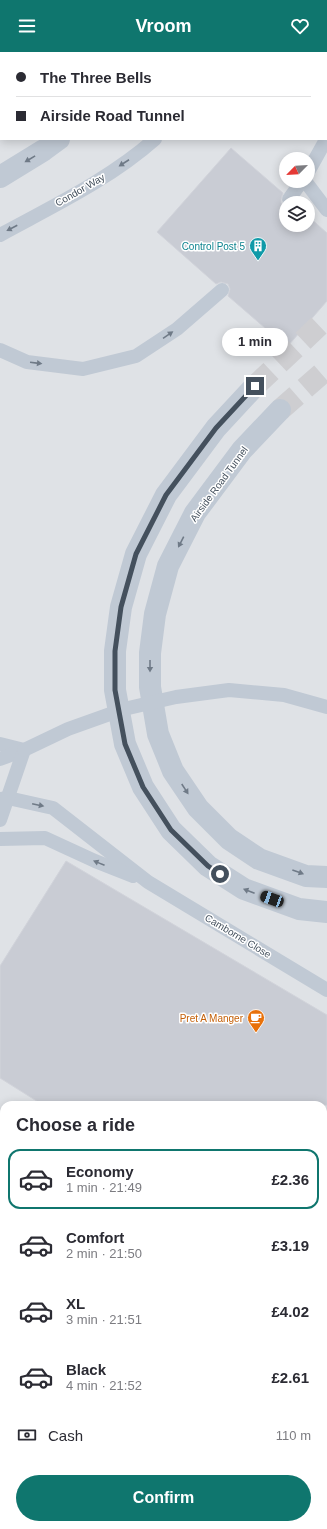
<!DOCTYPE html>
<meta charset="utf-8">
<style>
:root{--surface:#fff;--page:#f2f2f3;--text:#2b2b33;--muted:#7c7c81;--line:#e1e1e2;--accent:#0f766e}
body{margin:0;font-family:Arial,sans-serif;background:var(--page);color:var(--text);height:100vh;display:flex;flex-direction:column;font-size:15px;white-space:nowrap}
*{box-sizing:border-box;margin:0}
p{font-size:13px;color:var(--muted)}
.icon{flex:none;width:22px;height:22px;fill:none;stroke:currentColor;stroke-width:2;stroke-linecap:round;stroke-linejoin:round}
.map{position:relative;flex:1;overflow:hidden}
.drawer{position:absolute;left:0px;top:1049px;width:327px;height:428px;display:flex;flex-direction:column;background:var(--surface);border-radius:12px 12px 0 0;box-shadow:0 2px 10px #0003}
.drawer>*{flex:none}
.banner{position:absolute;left:0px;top:0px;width:327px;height:88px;box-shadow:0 2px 10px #0003;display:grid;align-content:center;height:88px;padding:0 16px;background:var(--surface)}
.needle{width:26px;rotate:246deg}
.controls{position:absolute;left:279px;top:100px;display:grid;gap:8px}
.controls a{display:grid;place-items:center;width:36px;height:36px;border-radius:50%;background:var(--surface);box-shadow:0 2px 10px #0003;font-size:20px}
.end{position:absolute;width:18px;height:18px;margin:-9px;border:5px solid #44505d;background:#fff;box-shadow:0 0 0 2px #fff}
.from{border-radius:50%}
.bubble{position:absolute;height:28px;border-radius:14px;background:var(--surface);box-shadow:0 2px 10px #0003;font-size:13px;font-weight:800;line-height:28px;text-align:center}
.car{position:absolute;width:12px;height:24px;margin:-12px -6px;border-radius:5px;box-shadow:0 0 3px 1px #0007;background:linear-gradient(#222 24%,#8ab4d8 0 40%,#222 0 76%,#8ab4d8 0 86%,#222 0)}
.banner b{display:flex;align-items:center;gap:14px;height:38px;font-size:15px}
.banner b+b{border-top:1px solid var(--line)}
.banner i{width:10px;height:10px;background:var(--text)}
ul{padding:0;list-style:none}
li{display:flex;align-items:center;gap:12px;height:60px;margin:0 8px 6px;padding:0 8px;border:2px solid transparent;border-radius:12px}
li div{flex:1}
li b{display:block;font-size:15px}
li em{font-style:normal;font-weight:800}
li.current{border-color:var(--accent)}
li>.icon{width:36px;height:36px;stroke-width:1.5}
h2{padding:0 16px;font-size:18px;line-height:48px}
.pay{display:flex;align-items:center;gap:10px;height:44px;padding:0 16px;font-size:15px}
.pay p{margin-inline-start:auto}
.primary-button{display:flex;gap:8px;margin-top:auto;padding:8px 16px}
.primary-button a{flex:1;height:46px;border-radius:24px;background:var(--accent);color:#fff;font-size:16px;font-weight:800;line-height:46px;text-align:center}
header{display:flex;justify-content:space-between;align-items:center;height:52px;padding:0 16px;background:var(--accent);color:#fff;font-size:18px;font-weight:800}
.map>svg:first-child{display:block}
.airport{fill:#dfe2e6;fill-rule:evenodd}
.building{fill:#c9ccd4;stroke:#d1d3da}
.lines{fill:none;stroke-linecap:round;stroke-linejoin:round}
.minor-tunnel{stroke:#ceced1;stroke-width:22;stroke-dasharray:22 11;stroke-linecap:butt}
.path{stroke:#6dd3a7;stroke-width:2.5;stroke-dasharray:3 2;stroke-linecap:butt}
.service{stroke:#c0c9d4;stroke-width:14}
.minor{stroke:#c0c9d4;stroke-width:22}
.tertiary{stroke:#c0c9d4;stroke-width:22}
.service-bridge{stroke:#c0c9d4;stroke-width:14}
.oneway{fill:#6f7a87}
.route{stroke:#44505d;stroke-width:5}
.labels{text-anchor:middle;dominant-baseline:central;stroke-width:3;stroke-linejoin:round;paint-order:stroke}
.street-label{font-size:10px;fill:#44505d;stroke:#fff}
.culture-label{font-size:10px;fill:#0d838f;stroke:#fff;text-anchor:end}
.food-label{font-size:10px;fill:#c56008;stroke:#fff;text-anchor:end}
</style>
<header><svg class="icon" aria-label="menu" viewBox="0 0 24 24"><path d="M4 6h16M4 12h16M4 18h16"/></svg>Vroom<svg class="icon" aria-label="heart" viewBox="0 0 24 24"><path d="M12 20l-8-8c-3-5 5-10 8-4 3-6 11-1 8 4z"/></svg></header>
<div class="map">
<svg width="327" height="1477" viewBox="0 0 327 1477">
<rect width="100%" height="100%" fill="#f1eeee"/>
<path class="airport" d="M0,0h327v1477h-327zM1,1h325v86h-325zM286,107h22v22h-22zM286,151h22v22h-22zM4,1053h319v420h-319z"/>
<g class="building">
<polygon points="231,96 283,141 281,147 281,151 286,155 286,173 308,173 308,164 327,181 327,249 287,295 228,244 230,237 228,232 221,230 216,232 157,180"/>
<polygon points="66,809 327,963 327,1053 43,1053 0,1026 0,914"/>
</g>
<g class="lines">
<g class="minor-tunnel">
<polyline points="255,334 327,266"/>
<polyline points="280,358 327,317"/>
</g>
<polyline class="path" points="34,1053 37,1049"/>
<g class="service">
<polyline points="92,1 93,0"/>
<polyline points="235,1 236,0"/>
<polyline points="0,66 1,65"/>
<polyline points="308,120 327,86"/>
<polyline points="305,129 327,158"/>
<polyline points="289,147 302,129"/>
<path d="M0,183c53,-29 110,-56 155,-96"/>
<polyline points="0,298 27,310 83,317 136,304 177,277 222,238"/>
<polyline points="0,692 24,698"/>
<polyline points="0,707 24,698"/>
<polyline points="0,747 8,746 53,756 148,830 327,938"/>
<polyline points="0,768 24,698"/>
<polyline points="0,787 45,786 95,809 133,824"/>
<polyline points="0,1066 4,1068"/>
<polyline points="0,1104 3,1117 0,1122"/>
<polyline points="0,1255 4,1248"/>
</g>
<g class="minor">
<polyline points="255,334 216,376 166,443 136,502 121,555 115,599 115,638 125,692 143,735 171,778 208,814 244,837 299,857 327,860"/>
<polyline points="280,358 242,398 195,461 168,514 155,562 150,601 150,635 158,682 173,719 198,756 229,787 259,807 306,824 327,825"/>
</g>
<g class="tertiary">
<polyline points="7,1 8,0"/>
<polyline points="164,1 165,0"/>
<polyline points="0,125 44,98 59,87"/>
</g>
<polyline class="service-bridge" points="24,698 68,677 124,657 176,645 229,638 284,643 327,655"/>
</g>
<defs><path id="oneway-solid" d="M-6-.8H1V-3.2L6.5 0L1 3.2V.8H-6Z"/></defs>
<g class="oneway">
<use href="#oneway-solid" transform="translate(30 107) rotate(149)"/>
<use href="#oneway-solid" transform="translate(124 111) rotate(147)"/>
<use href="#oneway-solid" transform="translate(12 176) rotate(152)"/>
<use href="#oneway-solid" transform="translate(168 283) rotate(-34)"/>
<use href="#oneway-solid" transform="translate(36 311) rotate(7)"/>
<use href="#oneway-solid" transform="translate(181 490) rotate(117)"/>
<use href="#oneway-solid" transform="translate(150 614) rotate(90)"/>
<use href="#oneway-solid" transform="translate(185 737) rotate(57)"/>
<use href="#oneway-solid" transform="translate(38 753) rotate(12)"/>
<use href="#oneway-solid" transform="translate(99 811) rotate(-158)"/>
<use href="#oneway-solid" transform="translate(298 820) rotate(20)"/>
<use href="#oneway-solid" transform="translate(249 839) rotate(-159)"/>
</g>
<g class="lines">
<polyline class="route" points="220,822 208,814 171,778 143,735 125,692 115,638 115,599 121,555 136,502 166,443 216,376 255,334"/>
</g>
<defs>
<symbol id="building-pin" viewBox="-11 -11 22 30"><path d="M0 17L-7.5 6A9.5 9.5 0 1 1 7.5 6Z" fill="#0f9aa8" stroke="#fff"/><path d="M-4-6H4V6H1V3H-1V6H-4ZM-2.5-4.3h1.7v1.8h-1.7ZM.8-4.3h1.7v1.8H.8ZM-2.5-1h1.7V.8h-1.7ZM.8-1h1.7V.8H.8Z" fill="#fff"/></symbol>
<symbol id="cafe-pin" viewBox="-11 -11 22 30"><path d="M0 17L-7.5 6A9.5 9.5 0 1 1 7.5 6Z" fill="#e8710a" stroke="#fff"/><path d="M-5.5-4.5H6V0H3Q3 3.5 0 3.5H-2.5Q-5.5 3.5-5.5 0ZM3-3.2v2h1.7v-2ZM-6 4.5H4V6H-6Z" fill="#fff"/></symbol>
</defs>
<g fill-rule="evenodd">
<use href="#building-pin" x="248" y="184" width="20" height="27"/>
<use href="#cafe-pin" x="246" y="956" width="20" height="27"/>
</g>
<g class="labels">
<g class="street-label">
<text transform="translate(80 138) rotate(-30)">Condor Way</text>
<text transform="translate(219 432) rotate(-54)">Airside Road Tunnel</text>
<text transform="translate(238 884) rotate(31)">Camborne Close</text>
</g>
<g class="culture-label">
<text x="245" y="194">Control Post 5</text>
</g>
<g class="food-label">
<text x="243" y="966">Pret A Manger</text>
</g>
</g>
</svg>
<div class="controls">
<a><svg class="needle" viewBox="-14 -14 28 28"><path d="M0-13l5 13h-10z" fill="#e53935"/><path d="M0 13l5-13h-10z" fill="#7c7c81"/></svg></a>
<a><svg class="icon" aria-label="layers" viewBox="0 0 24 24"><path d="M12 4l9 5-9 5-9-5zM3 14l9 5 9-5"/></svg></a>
</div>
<i class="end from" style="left:220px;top:822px"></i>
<i class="end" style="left:255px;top:334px"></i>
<div class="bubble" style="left:222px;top:276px;width:66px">1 min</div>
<i class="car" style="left:272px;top:847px;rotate:290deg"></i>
<div class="banner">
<b><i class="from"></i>The Three Bells</b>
<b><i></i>Airside Road Tunnel</b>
</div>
<section class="drawer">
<h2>Choose a ride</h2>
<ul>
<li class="current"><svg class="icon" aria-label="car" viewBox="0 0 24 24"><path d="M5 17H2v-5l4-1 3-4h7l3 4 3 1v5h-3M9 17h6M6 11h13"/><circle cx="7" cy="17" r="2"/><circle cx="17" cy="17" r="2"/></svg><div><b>Economy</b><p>1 min · 21:49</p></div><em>£2.36</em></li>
<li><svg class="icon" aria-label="car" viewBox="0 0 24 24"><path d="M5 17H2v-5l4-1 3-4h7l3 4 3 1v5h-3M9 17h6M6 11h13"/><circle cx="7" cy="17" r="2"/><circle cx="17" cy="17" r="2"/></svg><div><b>Comfort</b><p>2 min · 21:50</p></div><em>£3.19</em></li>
<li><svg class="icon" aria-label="car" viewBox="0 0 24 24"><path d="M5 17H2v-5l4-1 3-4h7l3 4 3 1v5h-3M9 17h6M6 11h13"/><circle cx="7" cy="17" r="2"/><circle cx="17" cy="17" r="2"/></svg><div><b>XL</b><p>3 min · 21:51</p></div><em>£4.02</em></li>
<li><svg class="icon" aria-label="car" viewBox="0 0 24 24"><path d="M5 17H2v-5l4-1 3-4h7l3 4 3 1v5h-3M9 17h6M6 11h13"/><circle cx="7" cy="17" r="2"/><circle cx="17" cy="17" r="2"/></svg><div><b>Black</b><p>4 min · 21:52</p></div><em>£2.61</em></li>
</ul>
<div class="pay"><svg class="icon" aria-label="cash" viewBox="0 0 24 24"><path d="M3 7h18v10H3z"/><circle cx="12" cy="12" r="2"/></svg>Cash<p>110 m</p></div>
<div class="primary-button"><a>Confirm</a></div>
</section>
</div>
